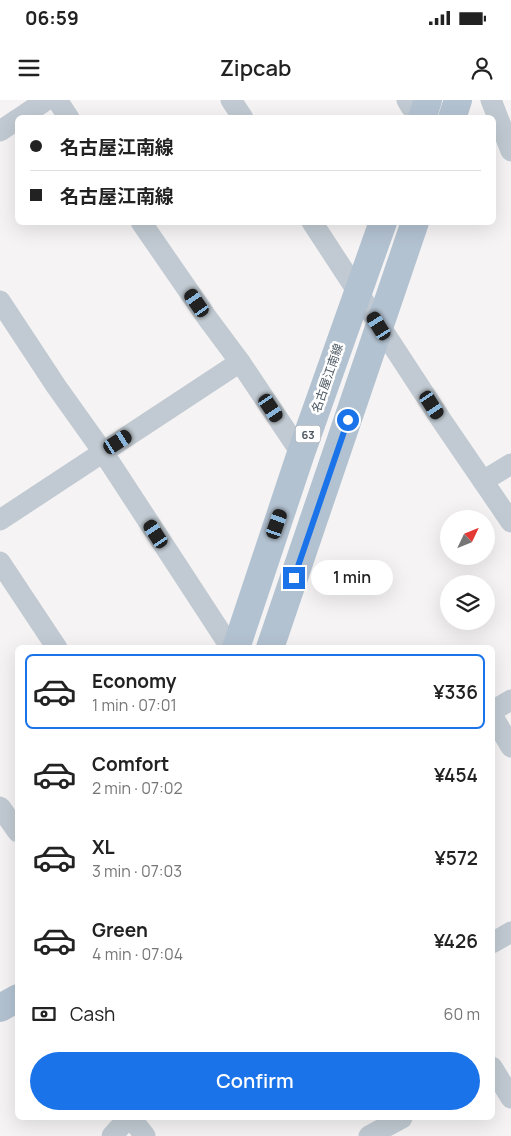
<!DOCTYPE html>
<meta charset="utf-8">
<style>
:root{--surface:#fff;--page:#f2f2f2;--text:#222;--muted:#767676;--line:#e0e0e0;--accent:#1a73e8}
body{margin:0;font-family:Manrope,"Noto Sans JP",sans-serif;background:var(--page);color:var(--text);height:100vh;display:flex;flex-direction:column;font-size:19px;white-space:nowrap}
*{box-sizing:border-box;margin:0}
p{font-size:16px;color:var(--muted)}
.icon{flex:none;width:28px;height:28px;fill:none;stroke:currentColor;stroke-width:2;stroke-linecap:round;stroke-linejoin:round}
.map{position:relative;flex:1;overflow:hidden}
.side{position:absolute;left:15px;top:545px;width:480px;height:475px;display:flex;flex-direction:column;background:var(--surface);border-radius:8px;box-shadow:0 5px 20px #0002}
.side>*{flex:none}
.hud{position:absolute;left:15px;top:15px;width:481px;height:110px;border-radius:8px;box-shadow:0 5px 20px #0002;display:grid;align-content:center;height:110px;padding:0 15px;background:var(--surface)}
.needle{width:32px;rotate:47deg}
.tools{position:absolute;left:440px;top:410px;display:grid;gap:10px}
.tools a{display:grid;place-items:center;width:55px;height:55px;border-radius:50%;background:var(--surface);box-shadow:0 5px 20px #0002;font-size:25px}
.end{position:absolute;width:22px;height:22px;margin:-11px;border:6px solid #1a73e8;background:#fff;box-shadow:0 0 0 2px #fff}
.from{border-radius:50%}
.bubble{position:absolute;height:35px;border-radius:18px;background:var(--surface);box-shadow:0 5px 20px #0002;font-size:16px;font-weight:600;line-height:35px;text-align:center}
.car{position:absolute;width:15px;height:30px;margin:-15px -8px;border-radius:6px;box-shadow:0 0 4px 1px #0007;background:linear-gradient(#222 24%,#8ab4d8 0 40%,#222 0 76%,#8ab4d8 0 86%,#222 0)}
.hud b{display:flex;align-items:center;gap:18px;height:48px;font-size:19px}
.hud b+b{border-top:1px solid var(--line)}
.hud i{width:12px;height:12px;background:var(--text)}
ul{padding:9px 0 0;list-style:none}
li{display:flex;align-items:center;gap:15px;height:75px;margin:0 10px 8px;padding:0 5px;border:2px solid transparent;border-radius:8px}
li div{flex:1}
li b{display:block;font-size:19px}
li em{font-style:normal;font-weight:600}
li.active{border-color:var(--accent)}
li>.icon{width:45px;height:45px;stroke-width:1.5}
.pay{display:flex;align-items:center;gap:12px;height:55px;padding:0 15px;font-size:19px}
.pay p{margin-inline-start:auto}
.button{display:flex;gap:10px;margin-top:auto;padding:10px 15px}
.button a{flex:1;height:58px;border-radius:30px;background:var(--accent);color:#fff;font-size:20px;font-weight:600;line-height:58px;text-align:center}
.status{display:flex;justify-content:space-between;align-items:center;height:35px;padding:0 25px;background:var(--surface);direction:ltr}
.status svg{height:14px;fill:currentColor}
header{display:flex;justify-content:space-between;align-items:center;height:65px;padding:0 15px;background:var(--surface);font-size:22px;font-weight:600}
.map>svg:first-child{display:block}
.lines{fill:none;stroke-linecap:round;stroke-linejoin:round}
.minor{stroke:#c1cad2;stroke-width:21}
.major{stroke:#b3c2d1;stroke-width:28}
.route{stroke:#1a73e8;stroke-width:6}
.labels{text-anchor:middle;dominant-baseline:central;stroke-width:5;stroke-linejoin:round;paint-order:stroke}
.shield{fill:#fff;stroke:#808990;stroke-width:1}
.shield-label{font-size:11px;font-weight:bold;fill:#4a5661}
.street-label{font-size:12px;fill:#4a5661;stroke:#fff}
</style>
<div class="status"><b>06:59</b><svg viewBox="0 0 49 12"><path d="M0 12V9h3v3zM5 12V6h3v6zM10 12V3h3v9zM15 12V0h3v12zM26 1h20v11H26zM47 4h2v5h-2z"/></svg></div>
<header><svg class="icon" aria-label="menu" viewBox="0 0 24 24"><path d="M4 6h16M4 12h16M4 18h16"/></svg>Zipcab<svg class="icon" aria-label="person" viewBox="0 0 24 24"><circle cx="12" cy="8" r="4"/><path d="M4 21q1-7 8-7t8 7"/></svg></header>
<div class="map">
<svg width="511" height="1036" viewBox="0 0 511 1036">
<rect width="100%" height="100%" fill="#f5f3f3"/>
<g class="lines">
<g class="minor">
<polyline points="57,0 69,18"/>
<polyline points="231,0 243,18"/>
<polyline points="407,0 411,7 424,11"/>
<polyline points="491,0 511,51"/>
<polyline points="20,18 46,0"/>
<polyline points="0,31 18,19"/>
<polyline points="141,122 208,219 240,262 301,353"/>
<polyline points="312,122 442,321 511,422"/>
<polyline points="0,201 56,286 103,352 231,548"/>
<polyline points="483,381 511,364"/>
<polyline points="0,420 240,262"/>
<polyline points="0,462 57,548"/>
<polyline points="492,611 511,600"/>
<polyline points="492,615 511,647"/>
<polyline points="0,707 18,732"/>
<polyline points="492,843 511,832"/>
<polyline points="492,967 511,998"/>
<polyline points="131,1018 145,1036"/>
<polyline points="112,1036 128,1018"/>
<polyline points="369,1036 402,1018"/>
</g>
<g class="major">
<polyline points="422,18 428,0"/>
<polyline points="452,18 458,0"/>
<polyline points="236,548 301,353 383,122"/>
<polyline points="270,548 415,122"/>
<polyline points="0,908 18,898"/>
</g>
</g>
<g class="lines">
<polyline class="route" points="294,478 348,320"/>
</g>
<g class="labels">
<rect class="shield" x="295.5" y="325.5" width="25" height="17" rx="4"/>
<g class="shield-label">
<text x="308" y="334">63</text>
</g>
<g class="street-label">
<text transform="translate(327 278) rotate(-71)">名古屋江南線</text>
</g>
</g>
</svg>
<div class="tools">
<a><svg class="needle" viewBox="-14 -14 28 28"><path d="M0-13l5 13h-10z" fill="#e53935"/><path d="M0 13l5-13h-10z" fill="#767676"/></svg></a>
<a><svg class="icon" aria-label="layers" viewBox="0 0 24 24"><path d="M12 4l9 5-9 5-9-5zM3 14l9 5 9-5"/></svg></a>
</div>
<i class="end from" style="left:348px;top:320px"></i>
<i class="end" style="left:294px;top:478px"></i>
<div class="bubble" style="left:311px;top:460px;width:82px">1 min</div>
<i class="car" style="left:197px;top:203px;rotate:325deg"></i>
<i class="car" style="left:379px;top:226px;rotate:328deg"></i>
<i class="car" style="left:432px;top:305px;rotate:147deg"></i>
<i class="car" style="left:271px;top:308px;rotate:146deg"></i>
<i class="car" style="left:118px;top:342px;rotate:57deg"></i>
<i class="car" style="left:277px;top:424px;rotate:19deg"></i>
<i class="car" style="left:156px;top:434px;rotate:327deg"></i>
<div class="hud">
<b><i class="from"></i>名古屋江南線</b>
<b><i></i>名古屋江南線</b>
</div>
<section class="side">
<ul>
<li class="active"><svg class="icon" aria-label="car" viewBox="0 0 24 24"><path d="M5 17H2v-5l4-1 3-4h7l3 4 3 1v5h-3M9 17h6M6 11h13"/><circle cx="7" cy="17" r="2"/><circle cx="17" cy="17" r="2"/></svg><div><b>Economy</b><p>1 min · 07:01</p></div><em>¥336</em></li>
<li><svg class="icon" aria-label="car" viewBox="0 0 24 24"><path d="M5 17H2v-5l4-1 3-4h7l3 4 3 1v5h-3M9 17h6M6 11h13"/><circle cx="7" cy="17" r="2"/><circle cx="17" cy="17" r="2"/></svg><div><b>Comfort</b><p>2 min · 07:02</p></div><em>¥454</em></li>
<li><svg class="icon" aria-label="car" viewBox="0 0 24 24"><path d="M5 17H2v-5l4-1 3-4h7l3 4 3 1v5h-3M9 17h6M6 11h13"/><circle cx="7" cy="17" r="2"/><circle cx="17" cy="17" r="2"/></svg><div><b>XL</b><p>3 min · 07:03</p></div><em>¥572</em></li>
<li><svg class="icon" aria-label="car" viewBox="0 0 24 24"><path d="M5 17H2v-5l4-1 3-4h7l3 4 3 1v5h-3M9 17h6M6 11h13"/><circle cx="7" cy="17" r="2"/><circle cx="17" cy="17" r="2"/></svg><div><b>Green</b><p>4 min · 07:04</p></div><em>¥426</em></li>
</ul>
<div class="pay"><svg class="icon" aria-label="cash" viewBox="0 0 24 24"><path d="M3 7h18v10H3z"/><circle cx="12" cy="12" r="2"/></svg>Cash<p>60 m</p></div>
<div class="button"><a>Confirm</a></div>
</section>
</div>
